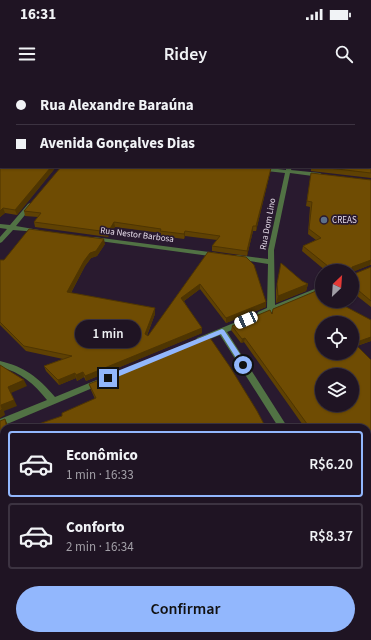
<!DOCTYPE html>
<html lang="pt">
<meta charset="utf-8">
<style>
:root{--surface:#1f1423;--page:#271d2b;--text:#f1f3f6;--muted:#a19ea6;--line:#3c3341;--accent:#92b7fd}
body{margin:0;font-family:"Source Sans 3",sans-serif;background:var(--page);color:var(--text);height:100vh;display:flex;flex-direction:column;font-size:15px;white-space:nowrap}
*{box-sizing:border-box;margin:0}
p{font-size:13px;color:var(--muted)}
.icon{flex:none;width:22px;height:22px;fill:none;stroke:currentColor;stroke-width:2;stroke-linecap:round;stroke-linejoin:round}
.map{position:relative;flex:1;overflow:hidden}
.panel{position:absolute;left:0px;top:344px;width:371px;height:216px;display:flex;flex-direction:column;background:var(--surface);border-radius:12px 12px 0 0;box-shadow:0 1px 3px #0004,0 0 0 1px var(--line)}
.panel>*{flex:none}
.hud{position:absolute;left:0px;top:0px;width:371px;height:88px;box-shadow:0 1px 3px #0004,0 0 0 1px var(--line);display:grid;align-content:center;height:88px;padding:0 16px;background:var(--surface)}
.needle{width:26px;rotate:25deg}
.controls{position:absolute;left:315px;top:184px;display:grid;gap:8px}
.controls a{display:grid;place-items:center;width:44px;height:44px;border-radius:50%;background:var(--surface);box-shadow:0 1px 3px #0004,0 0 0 1px var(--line);font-size:20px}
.end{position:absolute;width:18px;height:18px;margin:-9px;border:5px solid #92b7fd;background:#111;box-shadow:0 0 0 2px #111}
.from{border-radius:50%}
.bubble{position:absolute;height:28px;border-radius:14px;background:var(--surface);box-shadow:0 1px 3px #0004,0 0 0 1px var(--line);font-size:13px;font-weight:600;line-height:28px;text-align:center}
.car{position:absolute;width:12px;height:24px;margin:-12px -6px;border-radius:5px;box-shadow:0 0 3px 1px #0007;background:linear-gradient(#fff 24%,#345 0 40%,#fff 0 76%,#345 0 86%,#fff 0)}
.hud b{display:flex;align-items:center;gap:14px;height:38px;font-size:15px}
.hud b+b{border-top:1px solid var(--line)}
.hud i{width:10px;height:10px;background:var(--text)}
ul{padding:7px 0 0;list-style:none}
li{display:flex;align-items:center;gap:12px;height:66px;margin:0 8px 6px;padding:0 8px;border:2px solid var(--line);border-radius:4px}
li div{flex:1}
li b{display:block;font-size:15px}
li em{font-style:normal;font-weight:600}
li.current{border-color:var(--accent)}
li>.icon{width:36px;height:36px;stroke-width:1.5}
.primary-button{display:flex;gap:8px;margin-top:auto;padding:8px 16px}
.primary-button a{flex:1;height:46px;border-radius:24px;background:var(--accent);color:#111;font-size:16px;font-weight:600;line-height:46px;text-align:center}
.status{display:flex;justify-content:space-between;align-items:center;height:28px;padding:0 20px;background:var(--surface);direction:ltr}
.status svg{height:11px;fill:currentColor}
header{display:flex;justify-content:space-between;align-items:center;height:52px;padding:0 16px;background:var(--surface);font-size:18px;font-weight:600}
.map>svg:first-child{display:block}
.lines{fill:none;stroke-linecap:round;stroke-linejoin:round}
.street{fill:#517244;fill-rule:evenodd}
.secondary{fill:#6aa056;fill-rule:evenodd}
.wall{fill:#5f4103}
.shaded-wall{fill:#4e3502}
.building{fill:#6f4c03;stroke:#4e3502;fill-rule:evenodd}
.route{fill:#92b7fd}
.service-dot{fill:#5c6f8a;stroke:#291a2f;stroke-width:1.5}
.labels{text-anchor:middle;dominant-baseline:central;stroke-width:3.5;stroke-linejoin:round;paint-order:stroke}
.far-poi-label{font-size:9px;fill:#e5dbe9;stroke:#291a2f;text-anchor:start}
.far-street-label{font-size:9px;fill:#e5dbe9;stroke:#291a2f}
</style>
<div class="status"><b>16:31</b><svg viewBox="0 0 49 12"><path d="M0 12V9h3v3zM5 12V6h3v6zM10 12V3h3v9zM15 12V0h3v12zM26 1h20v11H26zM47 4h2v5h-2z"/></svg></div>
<header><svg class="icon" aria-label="menu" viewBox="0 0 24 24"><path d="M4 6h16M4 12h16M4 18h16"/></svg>Ridey<svg class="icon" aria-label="search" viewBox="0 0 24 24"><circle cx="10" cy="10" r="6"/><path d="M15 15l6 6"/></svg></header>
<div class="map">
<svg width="371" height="560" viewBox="0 0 371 560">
<rect width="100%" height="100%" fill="#291a2f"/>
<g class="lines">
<g class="street">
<rect x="370" y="36" width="1" height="2"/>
<polygon points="243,87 261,87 286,90 286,87 292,87 291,90 320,93 323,95 320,97 290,93 274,170 275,225 322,206 322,211 261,237 257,234 258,232 267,228 268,184 237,179 234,177 237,175 268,179 268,170 285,93 246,89"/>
<polygon points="30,123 33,125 16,146 39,150 39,152 13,150 2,162 0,163 0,157 7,149 0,148 0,144 10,145 28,124"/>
<polygon points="94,157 217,173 220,175 217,177 92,160 92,158"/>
<polygon points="241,240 245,243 244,245 227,252 288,348 279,348 220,255 200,263 196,260 197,258"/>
<path d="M0,281c25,6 38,16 55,36l44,-18 3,1 1,2 -1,2 -102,43v-8l47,-19c-13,-16 -26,-28 -47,-33z"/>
<polygon points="367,471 371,472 371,487 367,486"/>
</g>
<g class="secondary">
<polygon points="371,486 371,498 367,500 367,488"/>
<polygon points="226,556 244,556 242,560 224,560"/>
</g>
</g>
<g class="wall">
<polygon points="0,0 371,0 371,31 370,33 370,1 1,1 1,87 56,87 17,135 5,133 0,137"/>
<polygon points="371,57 371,98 311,91 311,87 370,87"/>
<polygon points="271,88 256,151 253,151 247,176 212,171 212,166 217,160 185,156 184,159 161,156 161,153 115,147 108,157 35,147 34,142 38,137 25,136 24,131"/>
<polygon points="311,93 371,100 371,185 370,185 352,192 352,193 354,194 371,187 371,227 352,212 352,191 326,191 302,171 303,166 316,160 308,154 310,127 306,126"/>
<polygon points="105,164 97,176 91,178 85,186 71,213 155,228 155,234 147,256 148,256 208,172 266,227 226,243 200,209 184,221 202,253 86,301 84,297 77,301 76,298 59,305 46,291 44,286 63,279 26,271 0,245 0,180 4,180"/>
<polygon points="281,183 302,201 308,204 306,211 276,223 276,210"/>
<polygon points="272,234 371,261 357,266 371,280 371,404 367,399 367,348 305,348 244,262 241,263 231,250 232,246"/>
<polygon points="89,304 266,348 62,336 95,319 91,310"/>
</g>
<g class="shaded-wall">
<polygon points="51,87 56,87 17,135 15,130"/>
<polygon points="271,88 270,93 256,151 256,146"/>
<polygon points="3,128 5,133 0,137 0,131"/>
<polygon points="114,142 115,147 108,157 108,152"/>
<polygon points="253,146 253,151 247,176 247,171"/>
<polygon points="185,151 185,156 184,159 184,154"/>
<polygon points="104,159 105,164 97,176 91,178 85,186 68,218 67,212 84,181 90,173"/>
<polygon points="371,180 370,185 352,192 352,187"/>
<polygon points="200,204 200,209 181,223 181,218"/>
<polygon points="308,204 306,211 276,223 278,216"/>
<polygon points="266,222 266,227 226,243 226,238"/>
<polygon points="155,228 155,234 145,260 145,254"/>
<polygon points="202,248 202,253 86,301 85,296"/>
<polygon points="371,257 371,261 353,267 354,263"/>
<polygon points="245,258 244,262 241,263 242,259"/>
<polygon points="83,292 84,297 77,301 76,295"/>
<polygon points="75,293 76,298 59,305 58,300"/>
<polygon points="24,300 27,306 11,313 17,326 4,331 5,335 0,338 0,331 1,325 8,307"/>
<polygon points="5,339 8,345 8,348 7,348"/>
<polygon points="4,436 4,442 0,444 0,437"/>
<polygon points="100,556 109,556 100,560 90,560"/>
<polygon points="159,556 166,556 158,560 150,560"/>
</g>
<g class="building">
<polygon points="1,0 371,0 371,29 370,31 370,1 1,1 1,87 51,87 15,130 3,128 0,131 0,57 1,57 1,52 0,52 0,1 1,1"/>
<polygon points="370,56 371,57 371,93 320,87 370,87"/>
<polygon points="61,87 258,87 271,88 256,146 253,146 247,171 212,166 220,156 185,151 184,154 160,151 161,149 114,142 108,152 34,142 41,133 24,131"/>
<polygon points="311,93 371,100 371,180 352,187 352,193 354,194 371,187 371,221 352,205 352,191 334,191 303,166 321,158 309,149 312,122 307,121"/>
<polygon points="29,149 104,159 96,171 90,173 84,181 67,212 155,228 145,254 148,256 208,172 246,177 254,185 266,222 226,238 200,204 181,218 202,248 85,296 83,292 76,295 75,293 58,300 44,286 72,276 24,266 0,242 0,180 4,180"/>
<polygon points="281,183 302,201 308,204 278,216 277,204"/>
<path d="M316,211l6,3v7h13l36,19v17l-17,6 17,17v117l-4,-5v-44h-57l-65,-90 -3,1 -10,-13 38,-16 2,4 1,-5zM322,243h30v30h-30zM322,295h30v30h-30z"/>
<polygon points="208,255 230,287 257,331 266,348 27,348 62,336 62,333 96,318 89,304"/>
<polygon points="0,285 24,300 8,307 14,320 1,325 2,329 0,331"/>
<polygon points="5,339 7,348 4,348 4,436 0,437 0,341"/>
<polygon points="4,491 4,556 100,556 90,560 0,560 0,492"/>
<polygon points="367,523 368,523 371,528 371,560 294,560 302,556 367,556"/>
<polygon points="140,556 159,556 150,560 142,560"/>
</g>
<polygon class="route" points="222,249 224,250 246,283 246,286 241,286 221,254 110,300 108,301 104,298 105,296"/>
<circle class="service-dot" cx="324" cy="140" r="4"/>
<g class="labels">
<g class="far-poi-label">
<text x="332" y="140">CREAS</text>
</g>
<g class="far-street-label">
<text transform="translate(268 144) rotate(-79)">Rua Dom Lino</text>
<text transform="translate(137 155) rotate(7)">Rua Nestor Barbosa</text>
</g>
</g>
</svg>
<div class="controls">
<a><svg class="needle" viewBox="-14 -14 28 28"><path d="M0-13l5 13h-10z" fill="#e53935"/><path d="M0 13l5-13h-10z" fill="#a19ea6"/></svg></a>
<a><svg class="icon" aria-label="locate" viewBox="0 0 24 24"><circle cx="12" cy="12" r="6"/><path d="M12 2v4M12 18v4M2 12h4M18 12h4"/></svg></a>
<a><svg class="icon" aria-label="layers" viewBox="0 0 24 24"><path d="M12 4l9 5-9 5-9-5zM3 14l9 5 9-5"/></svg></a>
</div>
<i class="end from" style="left:243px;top:285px"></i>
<i class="end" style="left:108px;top:298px"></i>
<div class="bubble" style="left:75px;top:240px;width:66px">1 min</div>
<i class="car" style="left:246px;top:240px;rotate:246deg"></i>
<div class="hud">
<b><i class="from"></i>Rua Alexandre Baraúna</b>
<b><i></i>Avenida Gonçalves Dias</b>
</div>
<section class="panel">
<ul>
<li class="current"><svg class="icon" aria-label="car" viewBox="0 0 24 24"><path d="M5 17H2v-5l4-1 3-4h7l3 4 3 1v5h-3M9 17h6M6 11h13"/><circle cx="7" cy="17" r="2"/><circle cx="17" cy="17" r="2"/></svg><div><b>Econômico</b><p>1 min · 16:33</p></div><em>R$6.20</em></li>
<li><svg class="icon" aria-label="car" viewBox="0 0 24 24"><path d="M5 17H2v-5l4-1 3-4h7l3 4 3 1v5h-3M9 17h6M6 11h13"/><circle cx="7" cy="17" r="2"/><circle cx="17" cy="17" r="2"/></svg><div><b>Conforto</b><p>2 min · 16:34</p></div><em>R$8.37</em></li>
</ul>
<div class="primary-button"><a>Confirmar</a></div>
</section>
</div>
